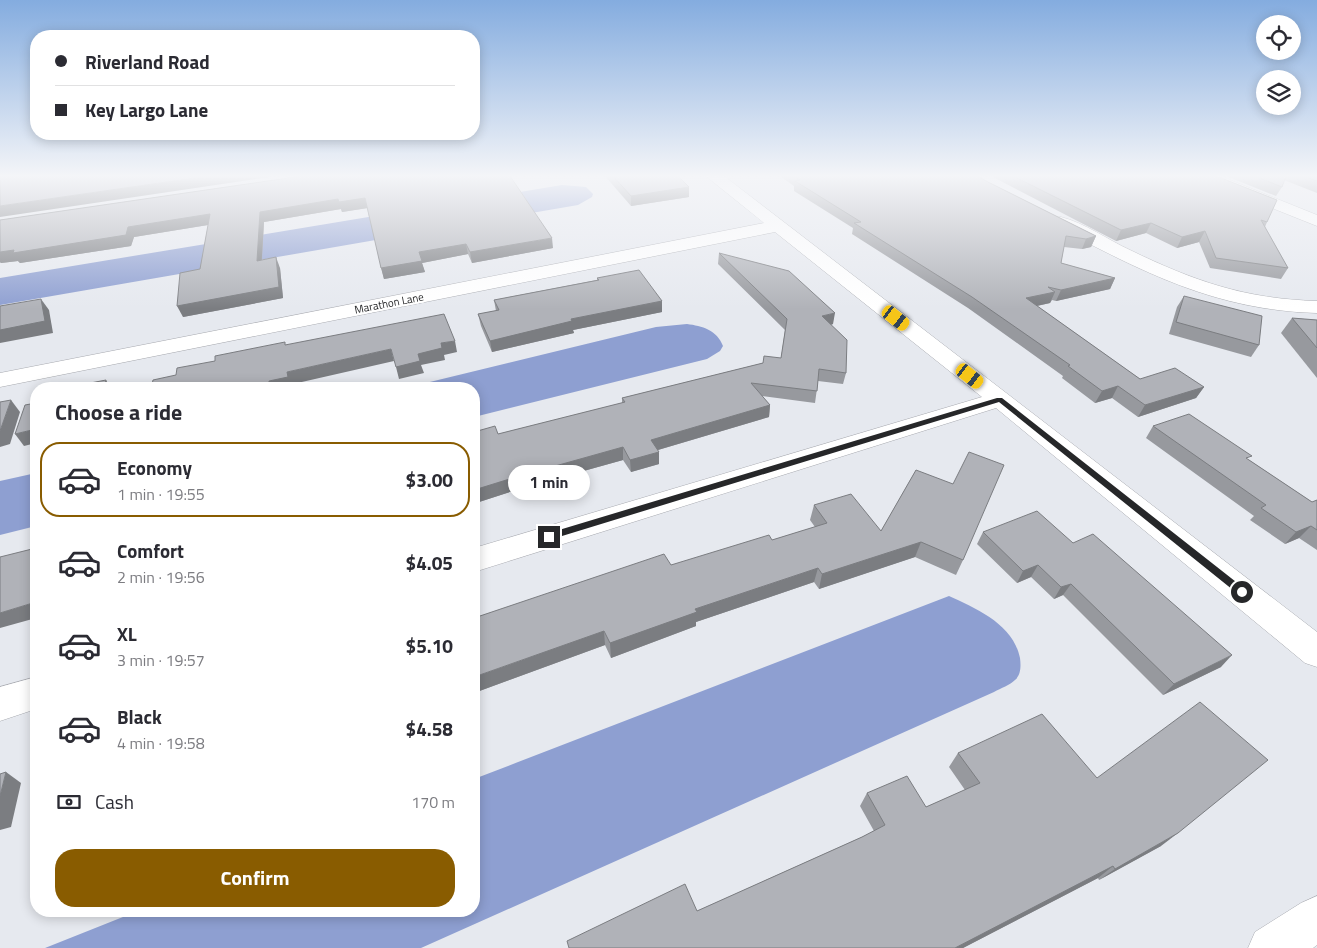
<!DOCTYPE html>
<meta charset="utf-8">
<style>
:root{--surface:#fff;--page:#f7f7f7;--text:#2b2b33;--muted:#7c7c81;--line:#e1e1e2;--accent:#895c00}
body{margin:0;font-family:"Titillium Web",sans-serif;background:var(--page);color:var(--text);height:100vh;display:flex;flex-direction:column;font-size:19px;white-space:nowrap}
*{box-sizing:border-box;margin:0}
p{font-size:16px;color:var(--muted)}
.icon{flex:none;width:28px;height:28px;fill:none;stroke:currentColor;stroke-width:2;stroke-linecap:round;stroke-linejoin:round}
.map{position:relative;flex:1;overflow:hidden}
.side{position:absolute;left:30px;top:382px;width:450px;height:535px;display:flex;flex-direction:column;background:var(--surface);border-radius:20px;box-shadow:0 2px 12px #0003}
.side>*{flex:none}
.hud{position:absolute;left:30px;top:30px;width:450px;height:110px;border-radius:20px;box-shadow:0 2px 12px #0003;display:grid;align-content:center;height:110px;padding:0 25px;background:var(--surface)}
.tools{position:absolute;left:1256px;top:15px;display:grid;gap:10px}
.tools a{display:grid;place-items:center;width:45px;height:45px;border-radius:50%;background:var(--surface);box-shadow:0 2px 12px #0003;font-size:25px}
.end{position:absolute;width:22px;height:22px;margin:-11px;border:6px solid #262729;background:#fff;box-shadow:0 0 0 2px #fff}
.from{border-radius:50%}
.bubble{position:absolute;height:35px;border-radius:18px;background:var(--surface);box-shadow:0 2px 12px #0003;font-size:16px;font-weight:700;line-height:35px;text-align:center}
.car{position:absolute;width:15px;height:30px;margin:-15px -8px;border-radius:6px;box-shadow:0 0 4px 1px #0007;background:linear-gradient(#f5c518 24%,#345 0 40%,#f5c518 0 76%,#345 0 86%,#f5c518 0)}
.hud b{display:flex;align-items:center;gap:18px;height:48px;font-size:19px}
.hud b+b{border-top:1px solid var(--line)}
.hud i{width:12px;height:12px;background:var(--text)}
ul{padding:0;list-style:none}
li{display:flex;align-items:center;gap:15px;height:75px;margin:0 10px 8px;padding:0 15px;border:2px solid transparent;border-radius:20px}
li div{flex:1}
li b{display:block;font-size:19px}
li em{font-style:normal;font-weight:700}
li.current{border-color:var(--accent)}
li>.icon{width:45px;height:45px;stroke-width:1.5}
h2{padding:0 25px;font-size:22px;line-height:60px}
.pay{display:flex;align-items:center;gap:12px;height:55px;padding:0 25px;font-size:19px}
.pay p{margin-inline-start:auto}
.button{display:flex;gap:10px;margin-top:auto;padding:10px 25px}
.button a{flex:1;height:58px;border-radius:20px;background:var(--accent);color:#fff;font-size:20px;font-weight:700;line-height:58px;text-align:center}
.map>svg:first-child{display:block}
.water{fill:#8e9fd1}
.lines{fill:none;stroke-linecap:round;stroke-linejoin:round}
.minor-casing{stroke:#a8aab0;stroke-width:1}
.minor{fill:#fff;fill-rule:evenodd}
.wall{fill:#97999e}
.shaded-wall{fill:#7b7d81}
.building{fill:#b0b2b8;stroke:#7b7d81}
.route{fill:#262729}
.labels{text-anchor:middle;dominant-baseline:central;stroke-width:4;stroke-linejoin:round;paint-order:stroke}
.far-street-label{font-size:11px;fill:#262729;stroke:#fff}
</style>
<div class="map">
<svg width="1317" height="948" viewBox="0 0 1317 948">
<rect width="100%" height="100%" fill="#e6e9ef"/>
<g class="water">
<polygon points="562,185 586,187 593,194 592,197 578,205 0,305 0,278"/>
<path d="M687,324c15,2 30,6 36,22l-3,5 -13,8 -233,58v-28h-73l255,-62z"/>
<polygon points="36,473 36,526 0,535 0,481"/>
<path d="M949,596c28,13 64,28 71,62 1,8 1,17 -5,22 -5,5 -14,8 -21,12l-573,256h-376l93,-37h336v-132z"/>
</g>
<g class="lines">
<defs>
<g id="minor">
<polygon points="706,176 724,176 1317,632 1317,667 1305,663 996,408 474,572 474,548 982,397 775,232 0,387 0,373 764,223"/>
<polygon points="1197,176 1220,176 1317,215 1317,226 1199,179"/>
<path d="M1061,217c24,6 47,23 69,33 64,31 115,49 187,51v12c-102,-3 -174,-41 -262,-87l-3,-4 3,-4z"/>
<polygon points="36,677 36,709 0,721 0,687"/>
<polygon points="1317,896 1317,945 1313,948 1248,948 1255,932 1301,903"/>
</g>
</defs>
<use href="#minor" class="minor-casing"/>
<use href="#minor" class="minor"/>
</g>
<g class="wall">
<polygon points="302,176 553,248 472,263 468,254 422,263 425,272 384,279 367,208 342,212 341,209 264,222 262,260 280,268 283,298 183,317 200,269 208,225 134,237 131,246 20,263 18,261 1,263 0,262 0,220"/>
<polygon points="605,176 678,176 689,187 689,197 631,206"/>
<polygon points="780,176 978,176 986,181 1096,236 1091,247 1082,249 1064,247 1061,263 1115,278 1110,289 1056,301 1052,300 1050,303 1037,306 1140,379 1204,387 1196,398 1138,417 1112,398 1095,403 1062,378 1063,376 968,308 852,234 853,228 794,191 794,186"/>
<polygon points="991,176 1216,176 1267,222 1265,227 1288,268 1281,279 1210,268 1199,242 1177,248 1146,233 1116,241"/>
<polygon points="1226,176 1317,176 1317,193 1284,180 1282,187 1276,196"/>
<polygon points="719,253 833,324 831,325 846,373 843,384 818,381 815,403 762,396 770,405 769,417 658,450 659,464 631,472 623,460 519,489 476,503 477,506 474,507 498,434 622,403 622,398 763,363 781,358 785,330 718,264"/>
<polygon points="597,278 662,301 662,312 573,330 574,333 492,352 481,326 478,314 496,311 494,300 597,280"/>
<polygon points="1184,296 1259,345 1251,357 1169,334 1177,307"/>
<polygon points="1292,318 1317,320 1317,378 1281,333"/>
<polygon points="1153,426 1249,460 1312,502 1317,500 1317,550 1299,538 1285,544 1250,520 1254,516 1146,438"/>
<polygon points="916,470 963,560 956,575 915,557 819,589 814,582 696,622 696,626 611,658 605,645 474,693 671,565 772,540 815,527 810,520 814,505 881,531"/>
<polygon points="983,532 1073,543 1221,667 1163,695 1063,595 1054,599 1031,577 1017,583 977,544"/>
<polygon points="958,753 1097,778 1161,846 1099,880 1098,878 963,948 569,948 697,911 862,837 874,831 860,806 867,793 926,807 965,790 949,767"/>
</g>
<g class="shaded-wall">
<polygon points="208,176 276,176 0,217 0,206"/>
<polygon points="689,187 689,197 631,206 631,196"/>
<polygon points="365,198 368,208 342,212 341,209 264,222 261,271 257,261 260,212 338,199"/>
<polygon points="210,214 214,224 134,237 131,246 20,263 18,261 1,263 0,262 0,252 128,227"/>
<polygon points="1151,223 1146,233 1116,241 1121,230"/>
<polygon points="1205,231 1199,242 1177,248 1182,237"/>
<polygon points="1096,236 1091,247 1082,249 1086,239"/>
<polygon points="552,238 553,248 472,263 470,252"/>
<polygon points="466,244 468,254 422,263 425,272 384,279 381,268 419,252"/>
<polygon points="276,257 280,268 283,298 183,317 177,306"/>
<polygon points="1115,278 1110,289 1056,301 1061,290"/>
<polygon points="1055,292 1050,303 1022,309 1026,298"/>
<polygon points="41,299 49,310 53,333 0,343 0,330"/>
<polygon points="662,301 662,312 573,330 574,333 492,352 490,341 571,319"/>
<polygon points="835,313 833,324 820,327 822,316"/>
<polygon points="455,341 457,352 444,355 445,360 421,365 424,373 399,379 396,367 418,354 441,343"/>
<polygon points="391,349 394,361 293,384 293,389 269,389 269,381 287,372"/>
<polygon points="106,380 111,389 104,389"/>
<polygon points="1118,386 1112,398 1095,403 1102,391"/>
<polygon points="1204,387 1196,398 1138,417 1145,405"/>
<polygon points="11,400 20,412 10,444 0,447 0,431"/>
<polygon points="770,405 769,417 651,452 651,440"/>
<polygon points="36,429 36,443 24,446 15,434"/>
<polygon points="623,447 623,460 519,489 476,503 477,506 474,507 474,490 516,477"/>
<polygon points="659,452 659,464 631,472 630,460"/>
<polygon points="1311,526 1299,538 1285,544 1296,532"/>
<polygon points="921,542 915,557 819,589 822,574"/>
<polygon points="1038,565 1031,577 1017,583 1023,571"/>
<polygon points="818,568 814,582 696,622 696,626 611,658 610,643 695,609"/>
<polygon points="1071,584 1063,595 1054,599 1061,587"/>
<polygon points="36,602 36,618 0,628 0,613"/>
<polygon points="604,631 605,645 474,693 474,677"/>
<polygon points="1232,655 1221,667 1163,695 1174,684"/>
<polygon points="6,772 21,783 11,827 0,830 0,796"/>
<polygon points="1178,833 1161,846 1099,880 1115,869"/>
<polygon points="1113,866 1098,878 963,948 955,948"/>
</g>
<g class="building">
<polygon points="0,176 208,176 0,206"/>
<polygon points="302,176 510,176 552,238 470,252 466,244 419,252 422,261 381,268 365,198 339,202 338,199 260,212 257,261 276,257 279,287 177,306 180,273 200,269 210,214 128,227 126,235 13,253 14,250 0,252 0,220"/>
<polygon points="613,176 678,176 689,187 631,196"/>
<polygon points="795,176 978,176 986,181 1096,236 1086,239 1066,236 1061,263 1115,278 1061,290 1048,287 1055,292 1026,298 1140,379 1175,368 1204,387 1145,405 1118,386 1102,391 1068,366 1070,365 972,297 854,223 861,222 795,181 800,180"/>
<polygon points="1013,176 1216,176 1277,200 1267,222 1261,220 1288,268 1216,258 1205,231 1182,237 1151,223 1121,230"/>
<polygon points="1255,176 1286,176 1282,187"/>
<polygon points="1304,176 1317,176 1317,181"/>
<polygon points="719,253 789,271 835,313 822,316 847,340 846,373 819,369 817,391 751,383 770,405 651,440 659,452 630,460 623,447 516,477 474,490 474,432 495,426 498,434 625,402 622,398 763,363 764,356 781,358 787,319"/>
<polygon points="639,270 662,301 571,319 572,321 490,341 478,314 499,310 494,300 599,280 597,278"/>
<polygon points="1184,296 1262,316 1259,345 1176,322"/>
<polygon points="41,299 45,321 0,330 0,306"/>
<polygon points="444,314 455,341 441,343 442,348 418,354 420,361 396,367 391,349 287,372 288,377 269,381 269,389 151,389 153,380 176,375 177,368 215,361 215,356 285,342 285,345"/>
<polygon points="1292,318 1317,320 1317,348"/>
<polygon points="106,380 104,389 79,389 80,385"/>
<polygon points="11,400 0,431 0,402"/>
<polygon points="36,403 36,429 15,434 25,405"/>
<polygon points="1189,414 1252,456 1246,458 1312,502 1317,500 1317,530 1311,526 1296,532 1261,508 1266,505 1153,426"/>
<polygon points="969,452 1004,465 963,560 921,542 822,574 818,568 695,609 697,612 610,643 604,631 474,677 474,618 664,554 671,565 769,535 772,540 827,523 814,505 851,494 881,531 916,470 953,484"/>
<polygon points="1037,511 1073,543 1093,534 1232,655 1174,684 1071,584 1061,587 1038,565 1023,571 983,532"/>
<polygon points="36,548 36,602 0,613 0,557"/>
<polygon points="1200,702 1268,760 1178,833 1115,869 1113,866 955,948 569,948 567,941 685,884 697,911 862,837 885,825 867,793 907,776 926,807 980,783 958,753 1042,714 1097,778"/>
<polygon points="6,772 0,796 0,774"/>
</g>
<linearGradient id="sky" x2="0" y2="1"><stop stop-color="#84acdf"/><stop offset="0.57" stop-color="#f4f5f8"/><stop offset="1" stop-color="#f4f5f8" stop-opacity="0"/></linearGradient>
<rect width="1317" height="309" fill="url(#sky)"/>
<polygon class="route" points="997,398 1002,398 1245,589 1245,594 1238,594 999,402 549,540 545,537 549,533"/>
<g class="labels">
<g class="far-street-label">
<text transform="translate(389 303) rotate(-11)">Marathon Lane</text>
</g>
</g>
</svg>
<div class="tools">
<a><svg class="icon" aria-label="locate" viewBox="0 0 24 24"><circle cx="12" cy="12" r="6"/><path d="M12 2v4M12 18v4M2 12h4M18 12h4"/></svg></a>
<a><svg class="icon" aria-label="layers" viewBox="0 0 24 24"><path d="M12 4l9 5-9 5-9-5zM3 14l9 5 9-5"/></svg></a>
</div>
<i class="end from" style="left:1242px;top:592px"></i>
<i class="end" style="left:549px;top:537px"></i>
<div class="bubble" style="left:508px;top:465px;width:82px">1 min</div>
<i class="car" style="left:896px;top:318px;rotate:128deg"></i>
<i class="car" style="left:970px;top:376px;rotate:128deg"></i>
<div class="hud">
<b><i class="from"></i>Riverland Road</b>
<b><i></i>Key Largo Lane</b>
</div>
<section class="side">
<h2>Choose a ride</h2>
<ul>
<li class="current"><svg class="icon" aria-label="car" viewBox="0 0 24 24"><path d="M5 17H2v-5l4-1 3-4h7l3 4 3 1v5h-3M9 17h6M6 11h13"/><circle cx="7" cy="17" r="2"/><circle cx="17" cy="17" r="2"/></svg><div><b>Economy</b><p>1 min · 19:55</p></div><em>$3.00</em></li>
<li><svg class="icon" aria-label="car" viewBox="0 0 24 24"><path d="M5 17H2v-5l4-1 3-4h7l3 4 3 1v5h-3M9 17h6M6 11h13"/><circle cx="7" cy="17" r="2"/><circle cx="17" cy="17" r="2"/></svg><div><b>Comfort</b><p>2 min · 19:56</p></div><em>$4.05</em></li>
<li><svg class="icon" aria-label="car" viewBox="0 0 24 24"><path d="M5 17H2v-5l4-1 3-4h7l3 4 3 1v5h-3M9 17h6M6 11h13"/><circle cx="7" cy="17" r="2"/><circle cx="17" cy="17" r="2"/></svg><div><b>XL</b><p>3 min · 19:57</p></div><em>$5.10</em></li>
<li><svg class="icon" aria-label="car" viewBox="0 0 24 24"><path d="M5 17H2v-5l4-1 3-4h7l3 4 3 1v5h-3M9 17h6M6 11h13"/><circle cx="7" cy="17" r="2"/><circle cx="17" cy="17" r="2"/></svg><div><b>Black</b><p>4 min · 19:58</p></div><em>$4.58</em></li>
</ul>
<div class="pay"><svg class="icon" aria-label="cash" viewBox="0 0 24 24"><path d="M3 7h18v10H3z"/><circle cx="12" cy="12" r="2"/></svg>Cash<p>170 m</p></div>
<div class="button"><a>Confirm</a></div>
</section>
</div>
